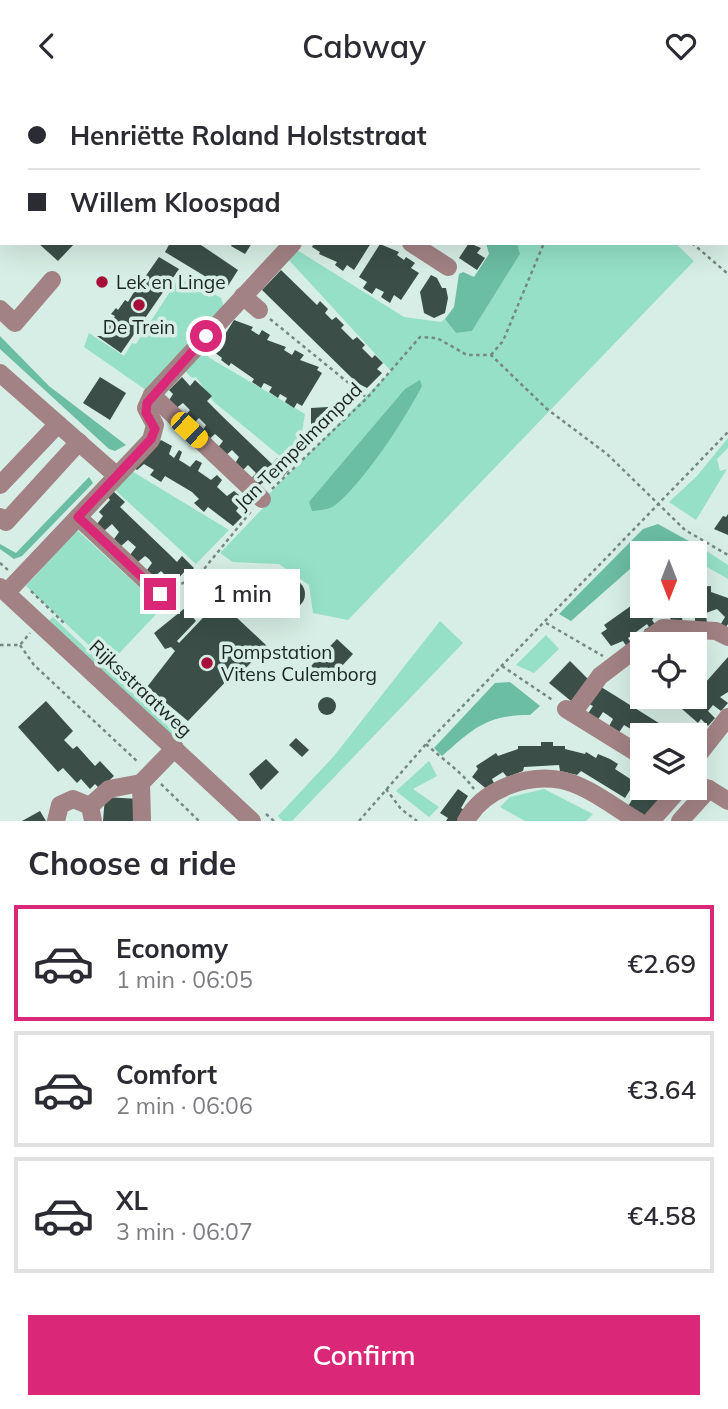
<!DOCTYPE html>
<meta charset="utf-8">
<style>
:root{--surface:#fff;--page:#f7f7f7;--text:#2b2b33;--muted:#7c7c81;--line:#e1e1e2;--accent:#db2777}
body{margin:0;font-family:Mulish,sans-serif;background:var(--page);color:var(--text);height:100vh;display:flex;flex-direction:column;font-size:26px;white-space:nowrap}
*{box-sizing:border-box;margin:0}
p{font-size:23px;color:var(--muted)}
.icon{flex:none;width:38px;height:38px;fill:none;stroke:currentColor;stroke-width:2;stroke-linecap:round;stroke-linejoin:round}
.map{position:relative;height:730px;overflow:hidden}
.drawer{display:flex;flex-direction:column;background:var(--surface);flex:1}
.drawer>*{flex:none}
.top-card{position:absolute;left:0px;top:0px;width:728px;height:154px;box-shadow:0 7px 28px #0002;display:grid;align-content:center;height:154px;padding:0 28px;background:var(--surface)}
.needle{width:46px;rotate:180deg}
.controls{position:absolute;left:630px;top:450px;display:grid;gap:14px}
.controls a{display:grid;place-items:center;width:77px;height:77px;border-radius:0px;background:var(--surface);box-shadow:0 7px 28px #0002;font-size:35px}
.end{position:absolute;width:32px;height:32px;margin:-16px;border:9px solid #db2777;background:#fff;box-shadow:0 0 0 4px #fff}
.from{border-radius:50%}
.bubble{position:absolute;height:49px;border-radius:0px;background:var(--surface);box-shadow:0 7px 28px #0002;font-size:23px;font-weight:600;line-height:49px;text-align:center}
.car{position:absolute;width:21px;height:42px;margin:-21px -10px;border-radius:9px;box-shadow:0 0 5px 2px #0007;background:linear-gradient(#f5c518 24%,#345 0 40%,#f5c518 0 76%,#345 0 86%,#f5c518 0)}
.top-card b{display:flex;align-items:center;gap:24px;height:66px;font-size:26px}
.top-card b+b{border-top:2px solid var(--line)}
.top-card i{width:18px;height:18px;background:var(--text)}
ul{padding:0;list-style:none}
li{display:flex;align-items:center;gap:21px;height:116px;margin:0 14px 10px;padding:0 14px;border:4px solid var(--line);border-radius:0px}
li div{flex:1}
li b{display:block;font-size:26px}
li em{font-style:normal;font-weight:600}
li.active{border-color:var(--accent)}
li>.icon{width:63px;height:63px;stroke-width:1.5}
h2{padding:0 28px;font-size:32px;line-height:84px}
.button{display:flex;gap:14px;margin-top:auto;padding:14px 28px}
.button a{flex:1;height:80px;border-radius:0px;background:var(--accent);color:#fff;font-size:28px;font-weight:600;line-height:80px;text-align:center}
header{display:flex;justify-content:space-between;align-items:center;height:91px;padding:0 28px;background:var(--surface);font-size:32px;font-weight:600}
.map>svg:first-child{display:block}
.green{fill:#95e0c7}
.water{fill:#6bbda3}
.building{fill:#3b4f48}
.lines{fill:none;stroke-linecap:round;stroke-linejoin:round}
.path{stroke:#778781;stroke-width:2.5;stroke-dasharray:3.5 3.5;stroke-linecap:butt}
.minor{stroke:#a28284;stroke-width:18}
.route{stroke:#db2777;stroke-width:9}
.poi-dot{fill:#a70e39;stroke:#d6eee5;stroke-width:2.5}
.labels{text-anchor:middle;dominant-baseline:central;stroke-width:7;stroke-linejoin:round;paint-order:stroke}
.poi-label{font-size:19px;fill:#1b2421;stroke:#d6eee5;text-anchor:start}
.street-label{font-size:19px;fill:#1b2421;stroke:#d6eee5}
</style>
<header><svg class="icon" aria-label="back" viewBox="0 0 24 24"><path d="M15 5l-7 7 7 7"/></svg>Cabway<svg class="icon" aria-label="heart" viewBox="0 0 24 24"><path d="M12 20l-8-8c-3-5 5-10 8-4 3-6 11-1 8 4z"/></svg></header>
<div class="map">
<svg width="728" height="730" viewBox="0 0 728 730">
<rect width="100%" height="100%" fill="#d6eee5"/>
<g class="green">
<polygon points="517,152 675,152 694,170 348,529 313,522 309,494 279,473 233,471 220,462 269,411 265,407 391,280 288,168 297,159 404,226 441,231 445,228 456,242 472,240 520,163"/>
<polygon points="179,187 202,202 205,197 221,207 224,216 146,299 84,256 89,242 124,265 132,252 136,253"/>
<polygon points="220,238 208,266 305,323 302,341 321,344 291,374 214,311 196,286 192,287 184,279"/>
<polygon points="728,347 728,357 717,368 720,380 727,378 696,429 669,411 697,385"/>
<polygon points="130,379 229,439 196,473 116,400 120,386"/>
<polygon points="77,439 162,517 109,573 26,495"/>
<polygon points="705,459 728,474 728,488 695,469 695,462 680,461"/>
<polygon points="53,526 178,645 173,649 46,532"/>
<polygon points="440,530 463,552 292,730 283,730 278,725 334,665"/>
<polygon points="546,544 559,558 534,582 516,574"/>
<polygon points="429,670 437,685 413,698 439,716 429,726 396,700"/>
<polygon points="544,698 593,723 586,730 525,730 500,716 510,706"/>
</g>
<g class="water">
<polygon points="486,152 517,152 520,163 472,240 456,242 445,228 454,216 459,183 463,181 474,186 489,163"/>
<polygon points="0,245 49,295 126,354 115,360 109,358 0,258"/>
<path d="M420,289l2,6c-17,33 -59,98 -88,120 -6,4 -15,4 -22,5l-3,-9 96,-113z"/>
<polygon points="89,386 93,392 22,465 14,468 0,458 0,453 16,462"/>
<polygon points="658,433 705,459 642,462 642,472 630,478 571,530 559,523 643,438"/>
<path d="M510,591l30,24 -10,9c-44,0 -56,13 -88,41l-8,-8 61,-65z"/>
</g>
<g class="building">
<polygon points="38,152 75,152 58,170"/>
<polygon points="170,152 198,152 238,179 226,198 165,161"/>
<polygon points="233,152 252,152 245,163 231,155"/>
<polygon points="314,152 371,152 354,179 347,174 343,180 335,174 337,171 319,163 320,161 312,156"/>
<polygon points="469,152 481,157 477,162 485,167 477,179 459,167"/>
<polygon points="380,153 399,161 397,164 404,169 406,166 415,172 411,177 419,182 401,209 394,204 390,212 381,206 384,201 376,197 372,203 363,197 367,191 359,186"/>
<polygon points="159,166 179,178 121,262 97,245 103,245 115,225 111,223 116,217 118,219 125,209 128,211 134,201 131,199 135,194 138,196"/>
<polygon points="281,179 317,214 320,210 328,218 325,222 332,229 336,226 344,234 341,237 353,249 357,246 365,254 362,257 372,267 375,264 383,272 377,278 382,282 367,297 357,292 262,199"/>
<polygon points="431,184 437,187 442,197 446,197 448,207 445,222 434,227 424,222 420,201"/>
<polygon points="234,229 253,236 251,239 259,244 262,239 270,244 267,249 286,256 284,259 292,264 295,259 304,264 300,269 319,276 317,279 322,282 302,315 297,312 294,317 285,311 287,307 280,303 278,307 269,301 272,296 264,292 261,297 252,291 254,288 231,272 229,275 221,269 222,267 214,261"/>
<polygon points="100,286 126,302 110,329 83,312"/>
<polygon points="182,286 190,295 195,289 212,305 207,310 223,326 272,373 277,367 289,379 284,385 281,382 269,394 265,390 257,396 250,389 256,382 248,374 241,381 234,374 239,366 232,359 225,365 217,358 223,350 215,343 208,349 201,342 206,334 199,327 192,334 184,326 190,319 183,312 175,318 168,311 173,303 169,299"/>
<polygon points="328,316 328,323 332,326 328,337 311,338 311,317"/>
<polygon points="161,349 172,355 169,363 174,367 179,359 182,361 179,369 184,372 190,376 196,369 202,372 198,380 211,389 217,384 222,389 217,396 227,405 234,400 239,404 234,411 239,416 236,420 242,426 233,435 208,416 204,421 194,412 199,408 192,401 165,385 161,391 150,384 154,379 144,373 137,379 134,377"/>
<polygon points="113,400 125,411 120,416 169,463 177,471 182,465 194,477 189,483 185,480 174,492 170,488 162,494 159,491 165,484 161,480 154,486 147,479 152,472 149,468 145,465 138,471 130,464 136,456 128,449 121,455 114,448 119,441 112,433 104,440 97,433 103,425 99,421 110,409 107,405"/>
<polygon points="728,423 728,444 714,438 723,425 726,426"/>
<circle cx="290" cy="503" r="15"/>
<polygon points="711,495 711,501 728,507 728,533 724,539 719,536 725,526 717,518 706,522 707,533 695,533 695,525 700,525 700,522 676,523 676,526 682,526 683,534 671,534 670,523 659,521 652,529 659,539 649,546 644,539 649,536 647,533 628,547 634,556 629,559 623,550 611,555 601,542 607,538 604,534 642,507 642,514 695,514 695,496"/>
<polygon points="219,510 267,555 239,584 235,581 188,630 147,596 175,560 171,556 165,558 154,542 185,517 196,530 177,550 179,552"/>
<polygon points="337,548 353,563 328,590 311,575"/>
<polygon points="728,566 728,601 720,606 728,612 721,620 713,614 708,620 715,627 708,635 701,628 698,632 682,618"/>
<polygon points="570,570 589,589 571,610 549,592"/>
<polygon points="598,594 670,639 673,634 683,640 681,644 642,644 638,656 628,650 634,640 624,634 618,643 608,637 613,628 609,625 603,621 597,630 587,624 593,615 587,612"/>
<circle cx="327" cy="615" r="9"/>
<polygon points="46,610 73,640 64,649 73,658 77,655 95,675 100,670 114,685 100,698 95,693 90,698 81,688 77,692 63,677 58,681 18,636"/>
<polygon points="296,647 309,659 302,666 289,654"/>
<polygon points="541,651 553,651 553,655 565,655 565,658 585,663 586,661 596,667 598,663 610,668 618,673 615,678 635,691 625,707 581,680 577,684 560,680 559,674 524,676 523,680 507,686 503,681 492,688 495,694 489,700 472,686 478,678 476,675 496,662 498,665 518,658 518,655 541,655"/>
<polygon points="266,668 279,681 261,699 249,683"/>
<polygon points="642,692 642,696 650,696 666,706 646,729 627,717"/>
<polygon points="458,698 468,705 461,717 468,721 462,730 446,730 448,727 440,722"/>
<polygon points="105,706 139,708 138,730 103,730"/>
<polygon points="40,720 46,730 22,730"/>
</g>
<g class="lines">
<g class="path">
<polyline points="305,0 308,2"/>
<polyline points="514,0 516,2"/>
<polyline points="523,0 525,2"/>
<polyline points="431,2 434,0"/>
<polyline points="554,2 556,0"/>
<polyline points="726,100 728,98"/>
<polyline points="726,111 728,112"/>
<polyline points="692,152 728,183"/>
<polyline points="270,228 367,307"/>
<polyline points="491,264 503,250 544,152"/>
<polyline points="272,398 367,307 420,246 437,247 467,264 491,264 547,318 607,363 685,439 728,464"/>
<polyline points="0,472 8,479"/>
<polyline points="175,496 199,484 253,418"/>
<polyline points="31,500 66,534"/>
<polyline points="546,532 603,565"/>
<polyline points="0,554 20,554 30,542"/>
<polyline points="20,554 34,574 139,672"/>
<polyline points="502,575 554,610"/>
<path d="M426,653c17,16 34,26 48,45"/>
<polyline points="161,693 199,730"/>
<polyline points="386,698 401,718 417,730"/>
<polyline points="266,723 274,730"/>
<polyline points="359,730 426,653 728,341"/>
</g>
<g class="minor">
<polyline points="630,2 633,0"/>
<polyline points="411,152 448,176"/>
<polyline points="243,205 259,219"/>
<polyline points="0,218 15,232 52,189"/>
<polyline points="0,282 116,384"/>
<polyline points="152,304 262,408"/>
<polyline points="0,394 58,333"/>
<polyline points="0,426 6,431 79,351"/>
<polyline points="78,426 160,503"/>
<polyline points="0,496 252,730"/>
<polyline points="7,501 151,349 155,334 146,317 152,304 293,152"/>
<polyline points="642,553 663,537 716,540 728,546"/>
<polyline points="566,618 642,665"/>
<polyline points="573,622 600,585 642,553"/>
<polyline points="695,668 728,626"/>
<polyline points="695,694 709,698 728,710"/>
<polyline points="90,715 109,698 141,692"/>
<polyline points="56,730 60,714 73,708 90,715 93,730"/>
<polyline points="142,730 141,692 175,657"/>
<path d="M466,730c17,-32 60,-47 95,-41 26,5 54,28 77,41"/>
<polyline points="651,730 681,696"/>
<polyline points="680,730 709,698"/>
</g>
</g>
<g class="lines">
<polyline class="route" points="160,503 78,426 151,348 155,338 146,322 147,312 206,245"/>
</g>
<g class="poi-dot">
<circle cx="102" cy="191" r="7"/>
<circle cx="139" cy="214" r="7"/>
<circle cx="207" cy="572" r="7"/>
</g>
<g class="labels">
<g class="poi-label">
<text x="116" y="191">Lek en Linge</text>
<text x="139" y="236" text-anchor="middle">De Trein</text>
<text x="221" y="561">Pompstation<tspan x="221" dy="22">Vitens Culemborg</tspan></text>
</g>
<g class="street-label">
<text transform="translate(298 355) rotate(-45)">Jan Tempelmanpad</text>
<text transform="translate(141 597) rotate(43)">Rijksstraatweg</text>
</g>
</g>
</svg>
<div class="controls">
<a><svg class="needle" viewBox="-14 -14 28 28"><path d="M0-13l5 13h-10z" fill="#e53935"/><path d="M0 13l5-13h-10z" fill="#7c7c81"/></svg></a>
<a><svg class="icon" aria-label="locate" viewBox="0 0 24 24"><circle cx="12" cy="12" r="6"/><path d="M12 2v4M12 18v4M2 12h4M18 12h4"/></svg></a>
<a><svg class="icon" aria-label="layers" viewBox="0 0 24 24"><path d="M12 4l9 5-9 5-9-5zM3 14l9 5 9-5"/></svg></a>
</div>
<i class="end from" style="left:206px;top:245px"></i>
<i class="end" style="left:160px;top:503px"></i>
<div class="bubble" style="left:184px;top:478px;width:116px">1 min</div>
<i class="car" style="left:189px;top:339px;rotate:133deg"></i>
<div class="top-card">
<b><i class="from"></i>Henriëtte Roland Holststraat</b>
<b><i></i>Willem Kloospad</b>
</div>
</div>
<section class="drawer">
<h2>Choose a ride</h2>
<ul>
<li class="active"><svg class="icon" aria-label="car" viewBox="0 0 24 24"><path d="M5 17H2v-5l4-1 3-4h7l3 4 3 1v5h-3M9 17h6M6 11h13"/><circle cx="7" cy="17" r="2"/><circle cx="17" cy="17" r="2"/></svg><div><b>Economy</b><p>1 min · 06:05</p></div><em>€2.69</em></li>
<li><svg class="icon" aria-label="car" viewBox="0 0 24 24"><path d="M5 17H2v-5l4-1 3-4h7l3 4 3 1v5h-3M9 17h6M6 11h13"/><circle cx="7" cy="17" r="2"/><circle cx="17" cy="17" r="2"/></svg><div><b>Comfort</b><p>2 min · 06:06</p></div><em>€3.64</em></li>
<li><svg class="icon" aria-label="car" viewBox="0 0 24 24"><path d="M5 17H2v-5l4-1 3-4h7l3 4 3 1v5h-3M9 17h6M6 11h13"/><circle cx="7" cy="17" r="2"/><circle cx="17" cy="17" r="2"/></svg><div><b>XL</b><p>3 min · 06:07</p></div><em>€4.58</em></li>
</ul>
<div class="button"><a>Confirm</a></div>
</section>
